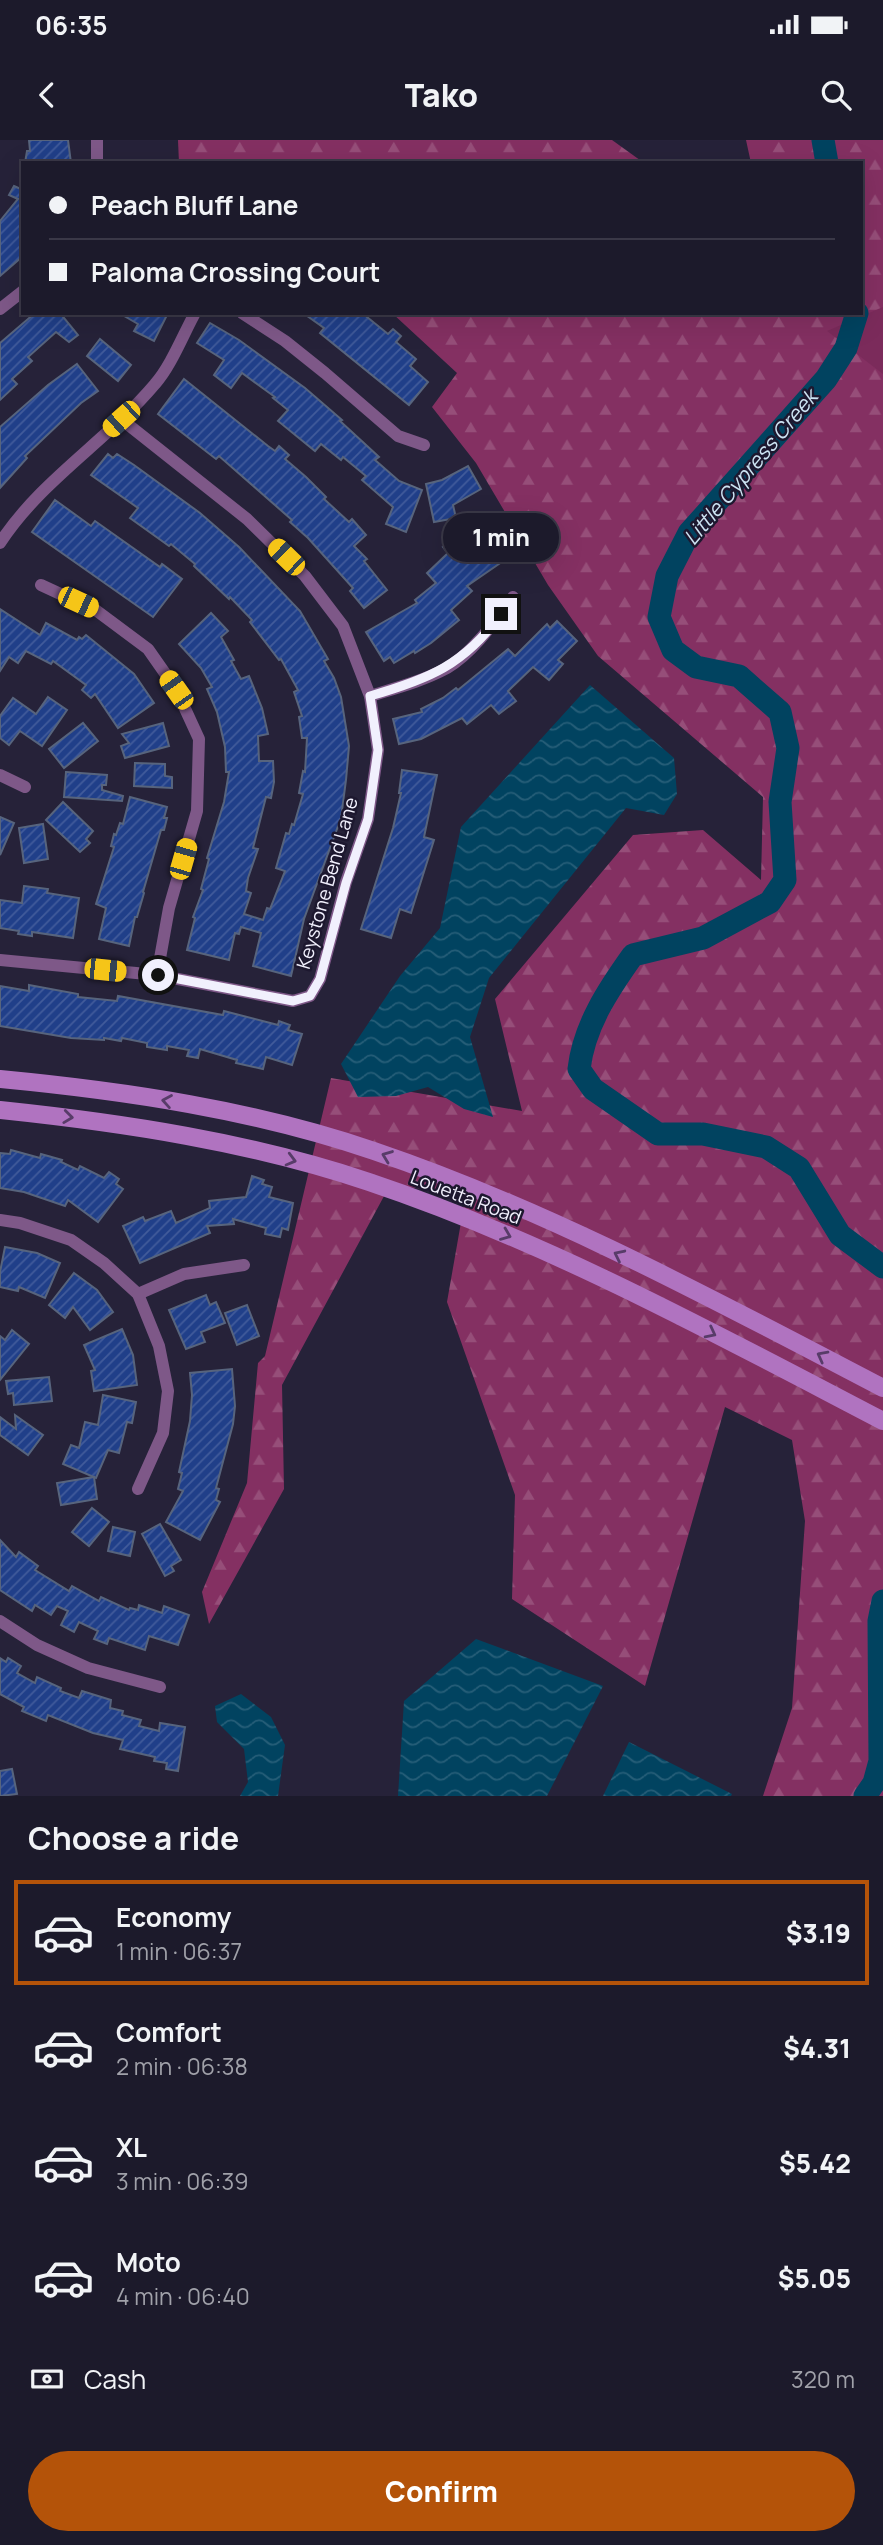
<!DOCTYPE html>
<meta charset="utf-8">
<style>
:root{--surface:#1c1a2b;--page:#252333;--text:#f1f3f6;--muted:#a0a1a9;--line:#3a3847;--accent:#b45309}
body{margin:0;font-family:Manrope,sans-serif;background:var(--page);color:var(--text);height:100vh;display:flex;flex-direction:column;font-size:26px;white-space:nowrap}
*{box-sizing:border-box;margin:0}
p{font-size:23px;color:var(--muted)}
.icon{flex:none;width:38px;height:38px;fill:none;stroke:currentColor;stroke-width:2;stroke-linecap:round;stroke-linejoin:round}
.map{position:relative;height:1656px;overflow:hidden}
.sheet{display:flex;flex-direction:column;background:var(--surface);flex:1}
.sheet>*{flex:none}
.hud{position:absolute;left:21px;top:21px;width:842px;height:154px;border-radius:0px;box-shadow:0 7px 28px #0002,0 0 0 2px var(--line);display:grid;align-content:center;height:154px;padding:0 28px;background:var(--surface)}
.end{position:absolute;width:32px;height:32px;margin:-16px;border:9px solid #f1f0fd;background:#111;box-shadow:0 0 0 4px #111}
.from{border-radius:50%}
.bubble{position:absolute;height:49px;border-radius:24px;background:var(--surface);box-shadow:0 7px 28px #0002,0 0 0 2px var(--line);font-size:23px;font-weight:800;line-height:49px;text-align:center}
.car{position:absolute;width:21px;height:42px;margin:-21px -10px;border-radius:9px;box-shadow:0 0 5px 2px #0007;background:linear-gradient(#f5c518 24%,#345 0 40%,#f5c518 0 76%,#345 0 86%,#f5c518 0)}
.hud b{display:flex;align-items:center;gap:24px;height:66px;font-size:26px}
.hud b+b{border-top:2px solid var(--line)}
.hud i{width:18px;height:18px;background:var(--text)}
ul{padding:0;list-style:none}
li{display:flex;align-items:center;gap:21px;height:105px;margin:0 14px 10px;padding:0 14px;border:4px solid transparent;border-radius:0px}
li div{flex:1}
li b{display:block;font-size:26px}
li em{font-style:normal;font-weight:800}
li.on{border-color:var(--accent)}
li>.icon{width:63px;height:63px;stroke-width:1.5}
h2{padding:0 28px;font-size:32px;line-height:84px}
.pay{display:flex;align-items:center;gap:18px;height:77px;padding:0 28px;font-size:26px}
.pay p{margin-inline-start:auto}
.primary-button{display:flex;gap:14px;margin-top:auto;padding:14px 28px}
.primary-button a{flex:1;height:80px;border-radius:42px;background:var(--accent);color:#fff;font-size:28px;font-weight:800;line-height:80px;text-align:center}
.status{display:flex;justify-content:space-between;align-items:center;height:49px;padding:0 35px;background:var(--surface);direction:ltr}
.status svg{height:19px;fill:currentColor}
header{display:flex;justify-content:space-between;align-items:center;height:91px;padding:0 28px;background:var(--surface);font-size:32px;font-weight:800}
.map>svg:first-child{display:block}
.forest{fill:url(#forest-firs)}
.park{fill:#7b2b5b}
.water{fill:url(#water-waves)}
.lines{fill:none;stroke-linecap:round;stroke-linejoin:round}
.river{stroke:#014360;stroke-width:23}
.building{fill:url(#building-hatch);stroke:#57647d;stroke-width:2}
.street{stroke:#7e5888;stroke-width:12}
.secondary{stroke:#b073c0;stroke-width:18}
.oneway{stroke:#583c69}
.route{stroke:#f1f0fd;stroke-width:9}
.labels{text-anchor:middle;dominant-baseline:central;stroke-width:5;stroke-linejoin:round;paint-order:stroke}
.street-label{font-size:19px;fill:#f1f0fd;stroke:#1d182f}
.water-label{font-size:21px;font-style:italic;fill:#cde4f3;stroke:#1d182f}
</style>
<div class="status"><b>06:35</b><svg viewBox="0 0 49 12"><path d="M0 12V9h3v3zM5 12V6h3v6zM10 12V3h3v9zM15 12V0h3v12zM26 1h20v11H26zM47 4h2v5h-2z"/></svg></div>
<header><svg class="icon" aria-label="back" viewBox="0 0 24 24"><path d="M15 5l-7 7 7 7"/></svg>Tako<svg class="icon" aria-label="search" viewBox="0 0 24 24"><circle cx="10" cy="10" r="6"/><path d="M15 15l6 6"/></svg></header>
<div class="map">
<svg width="883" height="1656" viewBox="0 0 883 1656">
<defs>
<pattern id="forest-firs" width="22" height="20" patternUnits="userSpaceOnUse" patternTransform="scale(1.75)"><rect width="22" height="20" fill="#843062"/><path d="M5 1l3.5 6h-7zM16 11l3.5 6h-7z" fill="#964e79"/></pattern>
<pattern id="water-waves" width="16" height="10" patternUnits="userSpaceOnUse" patternTransform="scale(1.75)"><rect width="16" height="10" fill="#014360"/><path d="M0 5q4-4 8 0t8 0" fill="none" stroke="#265e78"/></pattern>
<pattern id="building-hatch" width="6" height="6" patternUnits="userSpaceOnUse" patternTransform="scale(1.75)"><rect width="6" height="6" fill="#203f89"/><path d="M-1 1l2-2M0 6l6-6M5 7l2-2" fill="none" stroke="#415b9b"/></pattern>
</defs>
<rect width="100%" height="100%" fill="#262239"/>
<g class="forest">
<polygon points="178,0 612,0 644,23 179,23"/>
<polygon points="746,0 883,0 883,1656 763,1656 792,1568 805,1381 792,1300 725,1267 645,1546 512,1459 515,1355 447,1162 466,1054 390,1045 282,1245 284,1349 209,1484 202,1452 247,1343 258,1223 265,1216 331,938 522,971 495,859 633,695 703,690 761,740 763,657 598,516 548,445 476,323 432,267 457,233 392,173 861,173 861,23 751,23"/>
</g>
<polygon class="park" points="883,167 883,234 827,191"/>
<g class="water">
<polygon points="590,545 674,618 677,654 664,675 626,668 489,838 470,897 493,977 464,969 428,947 396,956 358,957 341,924 400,836 440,788 461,687"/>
<polygon points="476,1499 603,1546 547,1656 398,1656 404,1561"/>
<polygon points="241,1554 271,1577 285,1605 278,1656 240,1656 248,1642 244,1609 217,1582 215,1566"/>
<polygon points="629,1602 732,1654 731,1656 603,1656"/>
</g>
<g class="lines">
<g class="river">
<polyline points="823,0 827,23"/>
<path d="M857,173l-11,35 -20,31 -137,154 -22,43 -8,41 14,33 23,17 43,9 41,36 8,36 -8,54 5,78 -15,22 -67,36 -70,17c-25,35 -49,71 -54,114l14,20 65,45h45l63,13 33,21 41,67 43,32"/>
<polyline points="865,1656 874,1643 880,1621 879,1481 883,1461"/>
</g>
</g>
<g class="building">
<polygon points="29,0 68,0 71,23 25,23 27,11 30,11"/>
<polygon points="14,46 23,50 23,116 0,136 0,81 18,59 9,55"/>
<polygon points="35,173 60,173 78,195 69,202 56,192 28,217 32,221 12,239 17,244 0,260 0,203"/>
<polygon points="119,173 168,173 154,201 134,191 138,184"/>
<polygon points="303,173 362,173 388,194 393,189 401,196 396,202 416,219 410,226 428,242 409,265 320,193 324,188"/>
<polygon points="210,183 239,200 305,248 342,280 340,281 379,317 375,320 399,341 422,350 406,392 386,384 393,367 362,340 366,336 343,317 341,320 321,304 315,311 278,281 288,270 273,258 275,257 242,233 231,248 214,235 224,220 197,203"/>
<polygon points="100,199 131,225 118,241 87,216"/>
<polygon points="77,224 98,251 81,263 25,316 27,318 0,348 0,287 48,245"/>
<polygon points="184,239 268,306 275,311 279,306 289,315 285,319 306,337 326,357 324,359 349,382 352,379 366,395 354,406 367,419 364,421 387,450 364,468 350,451 353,448 308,398 290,382 292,380 219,316 216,319 158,274"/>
<polygon points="108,314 113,318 117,314 134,325 200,373 239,407 300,471 328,519 324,521 334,538 341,557 349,606 346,640 341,678 304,779 291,836 253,826 261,793 241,787 239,794 235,793 229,820 187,810 195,778 193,777 203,750 201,749 209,719 207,718 224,662 229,632 226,632 225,607 217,572 207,549 212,547 201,528 179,504 211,473 228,491 221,497 234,520 231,521 241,539 249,536 262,568 268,594 258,596 259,621 273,621 274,642 271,658 266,657 253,708 258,709 248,738 246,751 251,753 244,774 263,780 267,768 270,769 285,731 276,728 286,693 289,694 292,684 294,685 303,654 299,653 303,631 305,632 307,598 302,598 299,577 302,576 294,552 298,550 281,519 279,520 250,482 252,480 230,457 229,459 194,426 195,424 171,404 169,406 130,378 138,368 91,335"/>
<polygon points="468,326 481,349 453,365 456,378 434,382 426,344 442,340"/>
<polygon points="55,360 91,386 95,381 160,427 162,424 182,439 153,477 32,392"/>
<polygon points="495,386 512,415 467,446 472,451 451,470 459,480 431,503 415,513 414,511 394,523 390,517 384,521 366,492 417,463 415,460 436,443 427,433 448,413 443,407 460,394 467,403"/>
<polygon points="0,469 40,495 46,483 77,500 79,497 82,499 86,495 134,534 154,563 118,588 95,554 91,558 82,550 86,545 53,521 51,524 26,511 18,523 9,517 0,531"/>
<polygon points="557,481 577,501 558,520 563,524 549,540 533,527 508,551 516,561 499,574 491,565 467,584 462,578 421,599 399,604 393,579 422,572 421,569 443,558 456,548 458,550 508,509 515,516 547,484 550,488"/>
<polygon points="48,557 67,570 42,606 20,591 9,605 0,598 0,576 13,558 36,574"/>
<polygon points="83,583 98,601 64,628 49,609"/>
<polygon points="163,583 169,606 125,618 121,606 129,603 122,594"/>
<polygon points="135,623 165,624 165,636 172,637 172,648 134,646"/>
<polygon points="402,630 437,635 424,697 434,700 411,773 400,769 391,798 361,789 393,688 401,653 399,653"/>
<polygon points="66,632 107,635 106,645 102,645 102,650 123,656 122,661 64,657"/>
<polygon points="130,657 167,667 164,678 167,678 164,690 161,690 143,752 144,753 137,777 135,777 129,806 99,799 106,768 96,764 114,707 111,706 114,694 116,695 120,683 123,684"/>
<polygon points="63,662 93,691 86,699 90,703 80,712 46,680"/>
<polygon points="0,677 14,683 0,715"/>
<polygon points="43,684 48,719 24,723 19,688"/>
<polygon points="24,746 48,749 47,753 79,758 73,798 32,792 32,796 18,794 19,791 0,788 0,760 22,763"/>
<polygon points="29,845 78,854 78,857 117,861 118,856 223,875 224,871 278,885 279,881 290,885 288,890 302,894 292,925 266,917 263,929 236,923 237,920 200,909 198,918 187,916 189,910 167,906 167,910 147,907 147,903 122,898 121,901 104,898 104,900 71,898 0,886 0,846 29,851"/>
<polygon points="11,1010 40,1018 41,1014 62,1020 61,1022 78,1030 80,1026 104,1038 109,1032 119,1039 116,1044 123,1049 98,1082 68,1060 65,1066 24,1052 0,1048 0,1013 10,1014"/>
<polygon points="252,1036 264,1040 262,1044 272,1047 269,1057 293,1063 288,1090 282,1088 280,1097 265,1094 266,1088 233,1079 234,1084 207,1086 210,1093 140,1123 123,1086 143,1077 145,1081 171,1071 176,1083 210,1068 209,1061 246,1057"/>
<polygon points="5,1107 37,1113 60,1123 45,1158 19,1147 18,1151 0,1147 0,1132"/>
<polygon points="74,1133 97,1150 113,1172 90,1190 73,1167 65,1178 49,1165"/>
<polygon points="206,1155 210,1165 216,1162 225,1183 201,1192 205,1202 186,1209 169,1170"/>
<polygon points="247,1165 259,1196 237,1205 225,1173"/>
<polygon points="122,1189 133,1215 137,1245 94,1251 91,1231 95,1230 84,1205"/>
<polygon points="12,1190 29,1204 0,1240 0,1196 5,1200"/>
<polygon points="232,1229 235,1266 233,1284 216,1348 219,1349 216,1360 220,1362 200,1400 166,1382 183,1351 178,1349 182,1333 179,1332 190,1281 192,1255 190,1233"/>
<polygon points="49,1237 52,1261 14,1265 13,1253 8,1254 6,1241"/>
<polygon points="103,1255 136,1262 132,1283 127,1282 119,1313 108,1310 96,1338 63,1324 71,1305 79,1308 85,1282 98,1285"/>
<polygon points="15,1275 43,1295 28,1315 0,1295 0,1277 16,1289"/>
<polygon points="94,1337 97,1359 61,1365 57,1343"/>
<polygon points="92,1368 109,1382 89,1406 72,1392"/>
<polygon points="160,1384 181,1420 171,1426 174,1431 165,1436 142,1394"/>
<polygon points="113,1387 135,1392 130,1416 108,1411"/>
<polygon points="0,1400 16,1417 19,1412 38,1426 35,1430 69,1451 72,1446 99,1461 101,1457 129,1470 130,1468 138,1470 139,1465 162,1473 164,1466 189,1475 178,1505 149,1496 145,1510 109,1498 107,1504 94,1499 98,1491 79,1482 74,1492 61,1485 68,1471 57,1466 51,1475 35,1465 32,1471 0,1450"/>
<polygon points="0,1518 6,1522 8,1518 21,1526 17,1533 35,1543 37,1537 61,1548 60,1551 79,1558 82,1551 111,1560 110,1568 123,1571 122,1575 141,1580 139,1586 159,1591 160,1583 185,1587 178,1631 166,1629 167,1623 154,1621 155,1617 120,1609 123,1600 93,1593 48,1575 46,1581 22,1571 24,1567 0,1554"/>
<polygon points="12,1629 17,1654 0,1656 0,1631"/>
</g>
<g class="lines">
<g class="street">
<polyline points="97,0 97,23"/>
<polyline points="0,169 23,151"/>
<polyline points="242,173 285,201 325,233 398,296 424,305"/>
<path d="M0,403c41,-63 107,-102 155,-159 16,-18 28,-49 40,-71"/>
<polyline points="41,445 97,471 148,509 176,549 199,599 197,671 169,768 157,835"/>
<path d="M370,556c26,-8 53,-15 77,-28 26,-15 48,-47 66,-71"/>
<polyline points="0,635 25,647"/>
<polyline points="0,820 157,835 293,861 310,856 320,839 346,742 368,679 378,610 370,556 343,486 305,436 247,379 121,279"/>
<polyline points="0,1080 20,1083 71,1100 104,1123 138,1154 159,1206 168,1251 163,1293 138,1349"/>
<polyline points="138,1154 184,1134 244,1125"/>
<polyline points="0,1481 37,1505 88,1528 160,1547"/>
</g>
<g class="secondary">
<path d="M0,939c126,12 254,31 374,72 177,60 344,151 509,237"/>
<path d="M0,970c124,13 250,32 369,72 179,60 347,152 514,239"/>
</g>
</g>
<defs><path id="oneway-chevron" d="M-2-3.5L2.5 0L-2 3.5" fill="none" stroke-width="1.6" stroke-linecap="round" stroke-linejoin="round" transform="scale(1.75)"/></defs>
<g class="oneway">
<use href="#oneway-chevron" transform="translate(167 961) rotate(-170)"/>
<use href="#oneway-chevron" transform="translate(68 977) rotate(7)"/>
<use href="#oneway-chevron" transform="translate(387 1016) rotate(-159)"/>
<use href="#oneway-chevron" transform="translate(291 1020) rotate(15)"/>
<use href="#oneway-chevron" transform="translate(506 1095) rotate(22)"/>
<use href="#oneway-chevron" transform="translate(619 1115) rotate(-154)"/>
<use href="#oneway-chevron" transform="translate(711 1193) rotate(27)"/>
<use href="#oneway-chevron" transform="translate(822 1216) rotate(-152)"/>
</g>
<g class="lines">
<path class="route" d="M158,835l135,26 17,-5 10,-17 26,-96 22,-64 10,-69 -8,-54c59,-17 94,-31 131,-82"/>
</g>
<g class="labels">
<g class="street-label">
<text transform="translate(327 743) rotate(-74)">Keystone Bend Lane</text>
<text transform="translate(466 1057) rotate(21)">Louetta Road</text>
</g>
<g class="water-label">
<text transform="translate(750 327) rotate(-50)">Little Cypress Creek</text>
</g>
</g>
</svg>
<i class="end from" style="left:158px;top:835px"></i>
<i class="end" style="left:501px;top:474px"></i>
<div class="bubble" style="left:443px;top:373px;width:116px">1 min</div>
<i class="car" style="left:121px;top:279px;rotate:228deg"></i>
<i class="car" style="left:286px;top:417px;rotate:314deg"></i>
<i class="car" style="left:78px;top:462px;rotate:115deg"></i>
<i class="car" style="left:176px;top:550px;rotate:325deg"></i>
<i class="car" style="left:183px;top:719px;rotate:16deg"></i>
<i class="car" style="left:105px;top:830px;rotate:96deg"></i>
<div class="hud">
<b><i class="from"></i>Peach Bluff Lane</b>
<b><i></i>Paloma Crossing Court</b>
</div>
</div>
<section class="sheet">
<h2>Choose a ride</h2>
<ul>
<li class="on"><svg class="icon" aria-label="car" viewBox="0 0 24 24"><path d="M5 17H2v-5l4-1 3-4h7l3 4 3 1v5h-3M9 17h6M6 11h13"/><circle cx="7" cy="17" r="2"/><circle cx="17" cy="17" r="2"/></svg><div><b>Economy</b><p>1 min · 06:37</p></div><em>$3.19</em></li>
<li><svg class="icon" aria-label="car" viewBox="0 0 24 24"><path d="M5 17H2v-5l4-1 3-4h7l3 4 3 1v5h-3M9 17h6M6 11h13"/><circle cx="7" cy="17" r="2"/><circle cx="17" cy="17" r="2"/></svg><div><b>Comfort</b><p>2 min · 06:38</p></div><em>$4.31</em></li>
<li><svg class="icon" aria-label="car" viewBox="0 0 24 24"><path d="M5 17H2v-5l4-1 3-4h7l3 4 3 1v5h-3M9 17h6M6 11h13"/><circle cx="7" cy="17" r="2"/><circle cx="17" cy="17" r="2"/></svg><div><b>XL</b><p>3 min · 06:39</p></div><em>$5.42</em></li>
<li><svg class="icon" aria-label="car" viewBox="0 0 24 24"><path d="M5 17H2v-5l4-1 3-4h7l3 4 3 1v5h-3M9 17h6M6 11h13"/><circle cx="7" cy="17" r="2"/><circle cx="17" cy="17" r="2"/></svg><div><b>Moto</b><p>4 min · 06:40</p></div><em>$5.05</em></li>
</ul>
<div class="pay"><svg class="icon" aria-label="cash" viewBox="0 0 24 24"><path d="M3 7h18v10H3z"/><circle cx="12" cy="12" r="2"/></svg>Cash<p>320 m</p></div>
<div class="primary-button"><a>Confirm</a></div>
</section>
